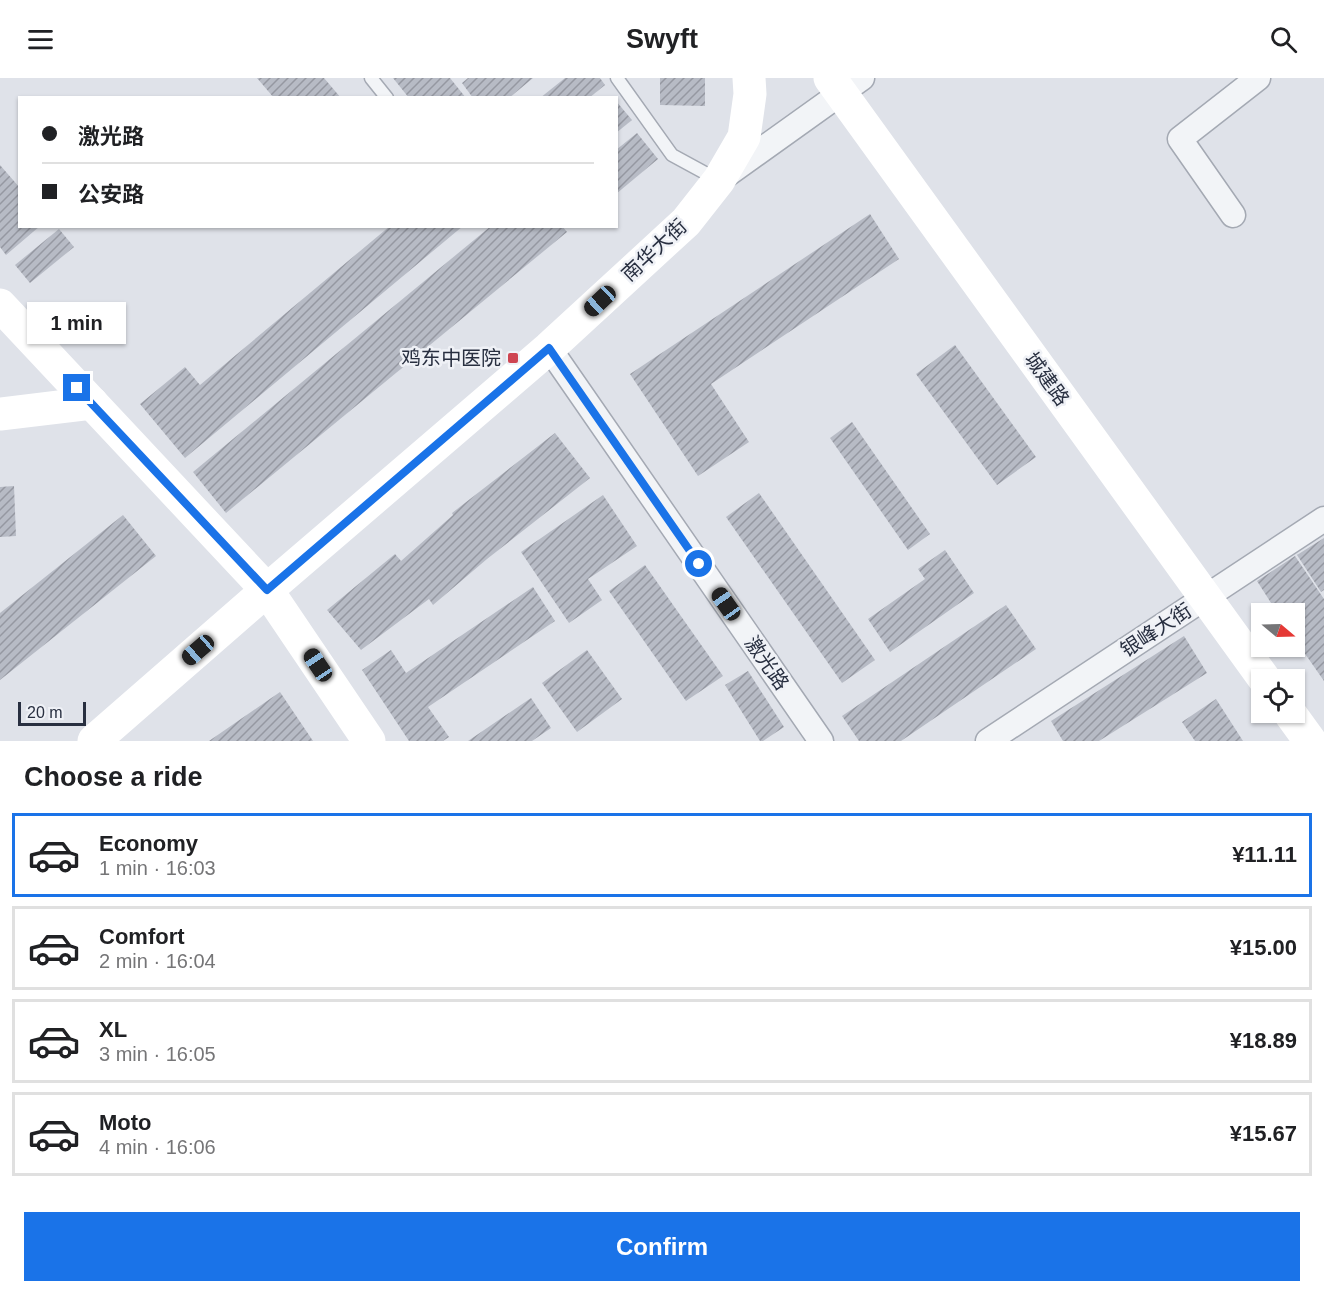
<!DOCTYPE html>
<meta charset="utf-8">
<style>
:root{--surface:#fff;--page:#f2f2f2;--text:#202124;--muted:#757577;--line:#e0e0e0;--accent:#1a73e8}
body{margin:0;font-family:Helvetica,"Noto Sans SC",sans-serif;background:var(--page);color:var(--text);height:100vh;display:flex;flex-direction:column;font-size:22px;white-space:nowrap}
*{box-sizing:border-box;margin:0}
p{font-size:20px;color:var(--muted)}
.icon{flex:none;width:33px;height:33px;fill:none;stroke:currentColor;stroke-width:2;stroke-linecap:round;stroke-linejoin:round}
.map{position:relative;height:663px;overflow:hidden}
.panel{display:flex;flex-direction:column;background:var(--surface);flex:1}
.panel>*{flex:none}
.guide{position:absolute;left:18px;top:18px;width:600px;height:132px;border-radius:0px;box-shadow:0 2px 4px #0004;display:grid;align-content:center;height:132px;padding:0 24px;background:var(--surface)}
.needle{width:39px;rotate:109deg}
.tools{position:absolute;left:1251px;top:525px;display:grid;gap:12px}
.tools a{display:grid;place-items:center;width:54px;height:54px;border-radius:0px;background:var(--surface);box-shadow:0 2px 4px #0004;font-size:30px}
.scale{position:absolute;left:18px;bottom:15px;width:68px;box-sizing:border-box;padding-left:6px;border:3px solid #282f40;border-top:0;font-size:16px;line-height:21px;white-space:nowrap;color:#282f40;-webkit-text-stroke:4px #eff1f6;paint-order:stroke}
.end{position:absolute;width:27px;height:27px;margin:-14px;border:8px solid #1a73e8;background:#fff;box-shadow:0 0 0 3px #fff}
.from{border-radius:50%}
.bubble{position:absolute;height:42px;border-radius:0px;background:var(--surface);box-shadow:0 2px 4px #0004;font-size:20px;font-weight:600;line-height:42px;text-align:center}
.car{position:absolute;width:18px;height:36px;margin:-18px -9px;border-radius:8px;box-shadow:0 0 4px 2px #0007;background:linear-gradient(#222 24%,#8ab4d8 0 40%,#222 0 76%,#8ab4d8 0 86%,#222 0)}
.guide b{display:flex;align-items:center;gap:21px;height:57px;font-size:22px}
.guide b+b{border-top:2px solid var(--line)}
.guide i{width:15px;height:15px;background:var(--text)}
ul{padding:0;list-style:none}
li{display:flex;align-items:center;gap:18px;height:84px;margin:0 12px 9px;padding:0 12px;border:3px solid var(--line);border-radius:0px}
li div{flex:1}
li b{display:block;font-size:22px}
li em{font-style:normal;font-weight:600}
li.active{border-color:var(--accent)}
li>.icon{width:54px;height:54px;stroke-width:1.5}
h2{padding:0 24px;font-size:27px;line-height:72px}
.cta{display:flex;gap:12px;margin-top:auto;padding:12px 24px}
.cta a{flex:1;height:69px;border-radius:0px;background:var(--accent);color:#fff;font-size:24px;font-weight:600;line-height:69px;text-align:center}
header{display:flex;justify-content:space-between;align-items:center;height:78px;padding:0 24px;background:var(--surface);font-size:27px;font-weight:600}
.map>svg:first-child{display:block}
.building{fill:url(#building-hatch)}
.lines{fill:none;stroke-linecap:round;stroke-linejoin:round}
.lane-casing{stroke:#a4a9b3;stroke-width:15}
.street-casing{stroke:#a4a9b3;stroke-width:27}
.lane{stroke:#f2f4f7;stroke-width:12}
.street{stroke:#f2f4f7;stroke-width:24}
.secondary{stroke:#fff;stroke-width:33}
.route{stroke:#1a73e8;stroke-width:8}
.poi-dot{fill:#ce4451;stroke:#eff1f6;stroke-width:2}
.labels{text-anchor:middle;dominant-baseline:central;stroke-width:5;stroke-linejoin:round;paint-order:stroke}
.street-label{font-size:20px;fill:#282f40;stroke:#eff1f6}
.poi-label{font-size:20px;fill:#282f40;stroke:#eff1f6;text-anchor:end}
</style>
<header><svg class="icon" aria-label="menu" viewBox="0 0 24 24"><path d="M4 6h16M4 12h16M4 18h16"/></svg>Swyft<svg class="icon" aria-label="search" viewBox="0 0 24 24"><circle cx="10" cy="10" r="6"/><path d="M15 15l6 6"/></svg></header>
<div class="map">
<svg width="1324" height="663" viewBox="0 0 1324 663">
<defs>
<pattern id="building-hatch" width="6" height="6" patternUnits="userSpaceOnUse" patternTransform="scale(1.5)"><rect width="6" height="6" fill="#b7bbc5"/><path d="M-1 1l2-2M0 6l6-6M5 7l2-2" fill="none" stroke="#9598a1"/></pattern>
</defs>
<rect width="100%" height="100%" fill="#dfe2e9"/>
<g class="building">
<polygon points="257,0 324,0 341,20 274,20"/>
<polygon points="393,0 450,0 466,20 409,20"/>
<polygon points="468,0 533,0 509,20 473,20 462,5"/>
<polygon points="565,0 600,0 605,7 589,20 540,20"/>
<polygon points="660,0 705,0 705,28 660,27"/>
<polygon points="616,23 632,42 616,55"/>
<polygon points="637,55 658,81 616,116 616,72"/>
<polygon points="0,87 20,110 20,148 40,148 6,177 0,169"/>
<polygon points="870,136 899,181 711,306 749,364 698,398 630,296"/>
<polygon points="390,148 463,148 185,380 140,326 185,289 200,307"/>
<polygon points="491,148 562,148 567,154 226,435 193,394"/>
<polygon points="59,151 74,169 30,205 15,187"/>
<polygon points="955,267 1036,379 997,407 916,296"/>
<polygon points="852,344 930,456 908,472 830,360"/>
<polygon points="555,355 590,400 487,481 433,527 429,521 361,572 327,532 395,476 401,483 453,437 452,435"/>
<polygon points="14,408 16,458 0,459 0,409"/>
<polygon points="759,415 875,582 842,605 726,439"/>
<polygon points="603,417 637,468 588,501 602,522 569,545 521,474"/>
<polygon points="123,437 156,478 0,602 0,535"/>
<polygon points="1324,460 1324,512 1321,514 1297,477"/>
<polygon points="945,472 974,515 890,574 868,541 925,501 918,491"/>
<polygon points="1295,478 1324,521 1324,603 1294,560 1294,536 1278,536 1257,503"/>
<polygon points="645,487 723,598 686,623 609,513"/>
<polygon points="533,509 555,543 428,629 449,659 443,663 409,663 362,592 391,572 406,595"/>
<polygon points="1006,527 1036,571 901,663 859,663 842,638"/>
<polygon points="1184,558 1207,595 1099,663 1063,663 1051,643"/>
<polygon points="587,572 622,621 577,654 542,605"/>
<polygon points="748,593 784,649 763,663 760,663 725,607"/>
<polygon points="280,614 313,663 209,663"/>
<polygon points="531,620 551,650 532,663 468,663"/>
<polygon points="1216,621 1243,663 1195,663 1182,644"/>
</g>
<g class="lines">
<defs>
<g id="lane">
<polyline points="371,0 387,20"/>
<polyline points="617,0 672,77 718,102"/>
</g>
<g id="street">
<polyline points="725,98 862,0"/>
<polyline points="1233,137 1180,61 1258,0"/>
<polyline points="549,270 821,663"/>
<polyline points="988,663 1324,441"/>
</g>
</defs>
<use href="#lane" class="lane-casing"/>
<use href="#street" class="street-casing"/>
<use href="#lane" class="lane"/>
<use href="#street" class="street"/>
<g class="secondary">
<polyline points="830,0 1265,602"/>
<polyline points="0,227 267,512 369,663"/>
<polyline points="0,336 92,325"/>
<polyline points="1289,634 1310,663"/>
<polyline points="94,663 267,512 549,270 686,144 719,102 744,59 750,16 749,0"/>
</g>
</g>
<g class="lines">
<polyline class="route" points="77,310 267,512 549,270 699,486"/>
</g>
<rect class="poi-dot" x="507" y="274" width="12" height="12" rx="3"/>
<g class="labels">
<g class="street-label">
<text transform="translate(654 172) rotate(-43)">南华大街</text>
<text transform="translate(1047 301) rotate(54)">城建路</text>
<text transform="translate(1156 552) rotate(-33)">银峰大街</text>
<text transform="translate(767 585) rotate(55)">激光路</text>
</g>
<g class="poi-label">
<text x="501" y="280">鸡东中医院</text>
</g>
</g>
</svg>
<div class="tools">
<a><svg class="needle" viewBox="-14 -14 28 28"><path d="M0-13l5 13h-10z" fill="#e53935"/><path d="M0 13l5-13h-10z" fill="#757577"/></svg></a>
<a><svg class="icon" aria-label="locate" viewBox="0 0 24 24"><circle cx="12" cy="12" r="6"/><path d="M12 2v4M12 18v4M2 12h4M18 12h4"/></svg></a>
</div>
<div class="scale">20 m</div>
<i class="end from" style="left:699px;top:486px"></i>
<i class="end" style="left:77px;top:310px"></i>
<div class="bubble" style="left:27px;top:224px;width:99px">1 min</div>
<i class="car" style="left:600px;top:223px;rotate:227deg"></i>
<i class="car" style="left:726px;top:526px;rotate:325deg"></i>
<i class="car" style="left:198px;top:572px;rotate:229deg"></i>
<i class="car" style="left:318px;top:587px;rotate:326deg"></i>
<div class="guide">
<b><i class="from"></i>激光路</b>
<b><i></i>公安路</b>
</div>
</div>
<section class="panel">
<h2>Choose a ride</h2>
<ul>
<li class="active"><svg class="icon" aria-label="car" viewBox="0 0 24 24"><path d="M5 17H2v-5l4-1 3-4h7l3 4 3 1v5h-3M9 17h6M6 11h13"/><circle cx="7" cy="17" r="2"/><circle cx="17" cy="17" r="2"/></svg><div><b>Economy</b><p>1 min · 16:03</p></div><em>¥11.11</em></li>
<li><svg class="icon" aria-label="car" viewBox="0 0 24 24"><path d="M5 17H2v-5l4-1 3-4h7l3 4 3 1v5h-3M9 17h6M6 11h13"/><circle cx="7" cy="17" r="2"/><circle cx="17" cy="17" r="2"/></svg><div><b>Comfort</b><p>2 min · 16:04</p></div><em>¥15.00</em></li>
<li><svg class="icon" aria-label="car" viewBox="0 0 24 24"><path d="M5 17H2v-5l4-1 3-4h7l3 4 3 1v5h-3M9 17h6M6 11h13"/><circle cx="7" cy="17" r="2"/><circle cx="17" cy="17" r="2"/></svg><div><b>XL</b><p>3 min · 16:05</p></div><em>¥18.89</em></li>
<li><svg class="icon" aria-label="car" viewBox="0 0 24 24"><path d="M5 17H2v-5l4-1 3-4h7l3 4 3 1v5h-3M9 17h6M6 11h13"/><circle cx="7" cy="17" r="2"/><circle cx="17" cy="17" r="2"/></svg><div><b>Moto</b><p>4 min · 16:06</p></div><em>¥15.67</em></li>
</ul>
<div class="cta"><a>Confirm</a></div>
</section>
